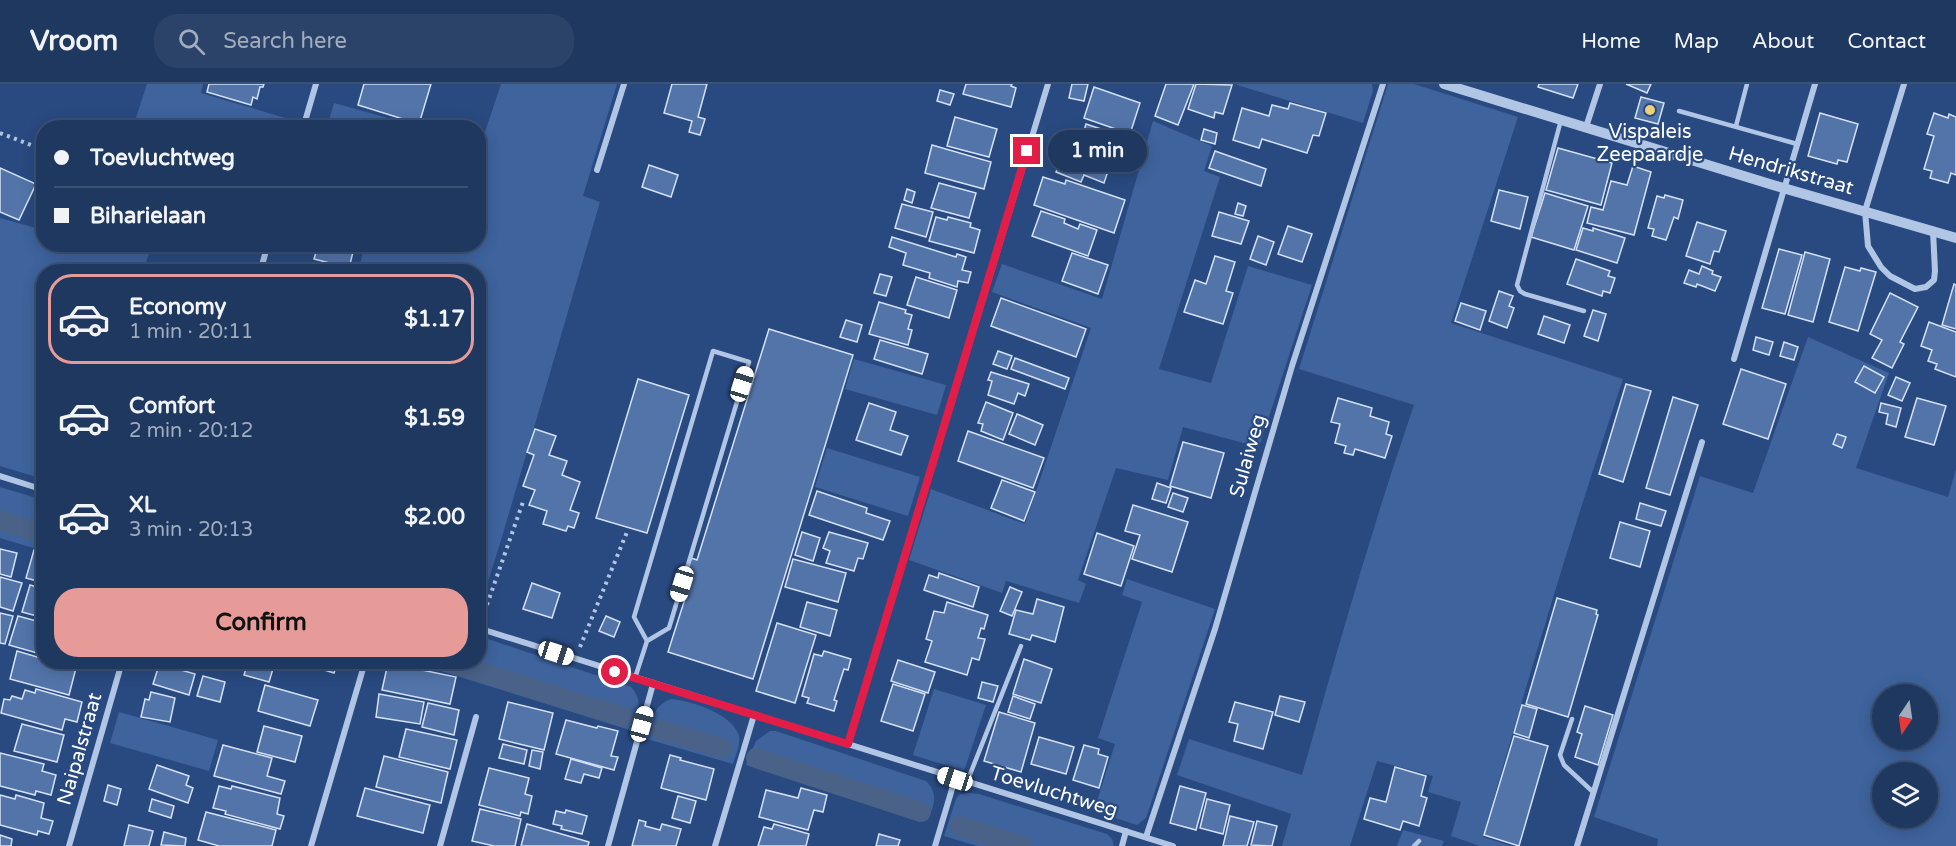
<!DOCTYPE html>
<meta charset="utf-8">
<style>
:root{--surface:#1f3860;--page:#2c4369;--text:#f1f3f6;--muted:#a1acbd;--line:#3c5275;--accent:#e69b98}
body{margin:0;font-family:"Varela Round",sans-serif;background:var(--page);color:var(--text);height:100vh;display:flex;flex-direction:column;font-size:22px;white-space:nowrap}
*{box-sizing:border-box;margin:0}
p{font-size:20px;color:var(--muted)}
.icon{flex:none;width:33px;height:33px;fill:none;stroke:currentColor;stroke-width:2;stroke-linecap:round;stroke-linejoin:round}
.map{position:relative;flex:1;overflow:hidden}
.drawer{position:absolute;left:36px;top:180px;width:450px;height:405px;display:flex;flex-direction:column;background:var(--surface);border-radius:24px;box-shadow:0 3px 15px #0003,0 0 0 2px var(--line)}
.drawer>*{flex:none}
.top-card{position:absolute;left:36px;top:36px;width:450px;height:132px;border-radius:24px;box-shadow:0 3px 15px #0003,0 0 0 2px var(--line);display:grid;align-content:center;height:132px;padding:0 18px;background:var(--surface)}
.needle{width:39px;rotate:193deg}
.tools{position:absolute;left:1872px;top:600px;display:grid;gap:12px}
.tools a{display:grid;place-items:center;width:66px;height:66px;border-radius:50%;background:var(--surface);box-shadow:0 3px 15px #0003,0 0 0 2px var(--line);font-size:30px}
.end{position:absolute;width:27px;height:27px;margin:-14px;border:8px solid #e11d48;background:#fff;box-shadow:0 0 0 3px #fff}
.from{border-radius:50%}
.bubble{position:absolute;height:42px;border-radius:21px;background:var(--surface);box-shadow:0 3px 15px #0003,0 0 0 2px var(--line);font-size:20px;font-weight:800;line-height:42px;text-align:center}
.car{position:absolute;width:18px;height:36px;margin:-18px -9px;border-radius:8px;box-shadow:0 0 4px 2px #0007;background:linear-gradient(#fff 24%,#345 0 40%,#fff 0 76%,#345 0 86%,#fff 0)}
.top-card b{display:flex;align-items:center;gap:21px;height:57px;font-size:22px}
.top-card b+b{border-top:2px solid var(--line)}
.top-card i{width:15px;height:15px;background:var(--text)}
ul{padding:10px 0 0;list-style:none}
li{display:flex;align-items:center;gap:18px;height:90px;margin:0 12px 9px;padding:0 6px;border:3px solid transparent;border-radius:24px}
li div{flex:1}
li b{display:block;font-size:22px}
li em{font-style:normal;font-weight:800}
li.active{border-color:var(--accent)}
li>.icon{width:54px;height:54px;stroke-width:1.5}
.cta{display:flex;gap:12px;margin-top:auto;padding:12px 18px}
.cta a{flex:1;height:69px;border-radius:24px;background:var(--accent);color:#111;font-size:24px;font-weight:800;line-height:69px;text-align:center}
header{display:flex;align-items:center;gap:36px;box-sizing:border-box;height:84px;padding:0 30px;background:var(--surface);border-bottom:2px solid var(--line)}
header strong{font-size:28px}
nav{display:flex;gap:33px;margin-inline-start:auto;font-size:21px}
.search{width:420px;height:54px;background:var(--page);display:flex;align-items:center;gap:15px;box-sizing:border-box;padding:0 21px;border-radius:24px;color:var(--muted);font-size:22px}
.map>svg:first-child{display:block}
.green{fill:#3e639d;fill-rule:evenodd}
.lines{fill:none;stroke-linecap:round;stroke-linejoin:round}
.canal{stroke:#4a6288;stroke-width:20}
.building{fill:#5274a9;stroke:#d4e1f5;stroke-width:1.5}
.path{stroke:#b1c6e5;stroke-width:4;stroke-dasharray:3 4.5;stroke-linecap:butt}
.service{stroke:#b1c6e5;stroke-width:4.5}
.minor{stroke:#b1c6e5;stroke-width:6}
.tertiary{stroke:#b1c6e5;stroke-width:10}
.route{stroke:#e11d48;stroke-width:8}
.poi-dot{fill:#ecd178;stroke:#294a80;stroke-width:2}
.labels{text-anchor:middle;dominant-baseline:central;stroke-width:4.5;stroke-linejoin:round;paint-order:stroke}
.poi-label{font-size:20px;fill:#fff;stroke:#294a80}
.street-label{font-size:20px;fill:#fff;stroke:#294a80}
</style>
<header>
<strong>Vroom</strong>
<div class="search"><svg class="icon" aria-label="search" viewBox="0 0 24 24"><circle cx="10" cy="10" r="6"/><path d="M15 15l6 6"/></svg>Search here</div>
<nav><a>Home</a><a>Map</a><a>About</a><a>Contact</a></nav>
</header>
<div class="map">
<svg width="1956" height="762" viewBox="0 0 1956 762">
<rect width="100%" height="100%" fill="#294a80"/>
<g class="green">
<polygon points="147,0 203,0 201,9 299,38 297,44 214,43 191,36 189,43 133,43"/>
<polygon points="501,0 617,0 583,112 600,118 502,453 479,526 478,188 358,187 365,161 478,160 479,60 481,60"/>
<polygon points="1237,0 1372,0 1373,7 1363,39 1237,1"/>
<path d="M1388,0h26l104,33 -67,206 172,56c-51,152 -97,305 -140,458l28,9h-31l-29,-10 10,-34 -33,-10 5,-16 -56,-15 -27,85h-68l9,-32 -114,-39 12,-36 113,36c35,-124 70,-248 112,-370l-115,-36z"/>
<polygon points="334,19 420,43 327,43"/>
<polygon points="1153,37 1212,62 1204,87 1220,93 1159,285 1211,299 1248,182 1312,201 1259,363 1183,343 1168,396 1116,384 1078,496 1086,500 1079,519 1006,497 1002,509 909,476 931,405 1025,440 1091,244 992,208 1002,180 1102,215"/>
<polygon points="0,134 43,146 44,160 93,161 109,165 111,161 152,161 143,187 44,188 43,395 0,382"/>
<path d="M1808,253l81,36 -33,95 92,29 8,-28v377h-299l1,-7 -64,-22 106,-341 53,17zM1882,610h46v46h-46zM1882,688h46v46h-46z"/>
<polygon points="854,275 946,301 937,331 845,305"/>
<polygon points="827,364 920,393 908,432 815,403"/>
<polygon points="0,403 43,416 43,467 0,454"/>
<polygon points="1127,495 1215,525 1146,734 1137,741 1094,727 1115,660 1098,654 1142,518 1122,511"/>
<path d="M479,552l152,51c13,14 7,27 2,44l-221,-69h66z"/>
<polygon points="934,605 986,621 964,687 913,671"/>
<path d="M671,615c21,2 62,15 68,37 2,9 -4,20 -6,28l-86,-25c4,-17 6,-34 24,-40z"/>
<polygon points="119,628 218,656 209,687 110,659"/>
<path d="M770,647h6l150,50c13,13 8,23 2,39l-182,-55 10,-24z"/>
<polygon points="970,709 979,710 1107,750 1112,755 1114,762 977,762 944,752 956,715 960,710"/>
<polygon points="1403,746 1444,757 1442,762 1397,762"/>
</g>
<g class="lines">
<g class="canal">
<polyline points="0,436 44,450"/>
<polyline points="447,578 623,633"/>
<polyline points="661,646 722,664"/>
<polyline points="756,674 921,728"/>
<polyline points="960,742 1022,762"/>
</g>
</g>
<g class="building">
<polygon points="209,0 264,0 263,3 260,3 257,15 253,13 251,21 207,8"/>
<polygon points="364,0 431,0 419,40 358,21"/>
<polygon points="672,0 707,0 698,33 705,35 700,51 689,48 692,37 664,29"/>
<polygon points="966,0 1012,0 1011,2 1016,4 1011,23 963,10"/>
<polygon points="1072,0 1088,0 1084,17 1069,14"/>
<polygon points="1166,0 1194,0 1178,41 1155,32"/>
<polygon points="1196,0 1232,1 1223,30 1215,28 1214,34 1188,25"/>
<polygon points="1539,0 1578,0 1573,14 1538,3"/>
<polygon points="1626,0 1651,0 1647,9"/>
<polygon points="1094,3 1140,19 1130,50 1084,34"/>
<polygon points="940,6 954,10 950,21 937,17"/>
<polygon points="1641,13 1664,19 1658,40 1635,34"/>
<polygon points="1290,19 1326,29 1319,52 1313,51 1307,69 1262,55 1259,64 1233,56 1242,24 1269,32 1272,21 1288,25"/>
<polygon points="1820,29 1858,40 1847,78 1838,76 1837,80 1808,72"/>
<polygon points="1934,29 1948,34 1949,30 1956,33 1956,91 1951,89 1948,99 1930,94 1932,87 1924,85 1934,52 1927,50"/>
<polygon points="955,33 997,45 989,73 947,62"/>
<polygon points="1086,40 1140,58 1132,84 1078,66"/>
<polygon points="1204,45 1217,49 1215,60 1201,56"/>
<polygon points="932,61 991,78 984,105 925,89"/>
<polygon points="1558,64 1612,79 1601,121 1546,106"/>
<polygon points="1065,66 1109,84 1104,99 1084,91 1081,98 1056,88"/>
<polygon points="1215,67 1266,85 1261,102 1209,84"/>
<polygon points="649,81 678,91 671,113 642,103"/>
<polygon points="1633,82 1651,88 1634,151 1587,139 1591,123 1603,126 1611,97 1627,101"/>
<polygon points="0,84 36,100 19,136 0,128"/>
<polygon points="1043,93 1065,100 1066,96 1125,116 1114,149 1034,121"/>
<polygon points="939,99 976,109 969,134 931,124"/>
<polygon points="907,105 915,108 912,119 904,116"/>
<polygon points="1499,106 1528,113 1520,145 1491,137"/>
<polygon points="1545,109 1588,122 1574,166 1531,153"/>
<polygon points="1665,111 1683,116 1678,135 1674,133 1666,156 1652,152 1654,145 1648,144 1657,112 1664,114"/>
<polygon points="1238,119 1246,122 1243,132 1235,130"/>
<polygon points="902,120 933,128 926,153 895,144"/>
<polygon points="1041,127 1065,135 1064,139 1078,145 1080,140 1097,146 1088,172 1032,152"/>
<polygon points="1219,128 1249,137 1241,160 1212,152"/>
<polygon points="936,133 947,136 948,133 971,139 970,143 980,146 974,169 929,157"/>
<polygon points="1697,138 1726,147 1719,168 1714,167 1710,180 1686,172"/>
<polygon points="1288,142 1312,150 1302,178 1278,170"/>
<polygon points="1583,144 1593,147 1593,144 1625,154 1617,179 1576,166"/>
<polygon points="1258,152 1274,158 1266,181 1250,175"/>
<polygon points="892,153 956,173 957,170 966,173 962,186 971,188 968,199 958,197 957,203 929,194 930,189 903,181 906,169 889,163"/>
<polygon points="322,160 355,160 349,184 314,175 318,161"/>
<polygon points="1779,165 1802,171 1785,230 1762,224"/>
<polygon points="1805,168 1830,175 1813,238 1788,231"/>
<polygon points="1072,169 1108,181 1098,210 1062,197"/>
<polygon points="1215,172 1235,178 1226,207 1233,209 1223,240 1184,228 1195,196 1206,200"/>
<polygon points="1576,175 1610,187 1608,192 1615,194 1610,209 1603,207 1602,212 1567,200"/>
<polygon points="150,179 164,184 163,188 147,188"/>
<polygon points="1702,182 1713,187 1712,190 1721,193 1715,207 1697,200 1696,203 1684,199 1689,186 1699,190"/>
<polygon points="1845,183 1860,187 1861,184 1876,188 1858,247 1829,238"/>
<polygon points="880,190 892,193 886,212 874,209"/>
<polygon points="916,193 957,206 949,234 907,221"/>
<polygon points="1954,200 1956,201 1956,245 1942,241"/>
<polygon points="1499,207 1513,212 1509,222 1514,224 1507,244 1489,237"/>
<polygon points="1890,209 1918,223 1900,258 1904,260 1892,284 1872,274 1882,256 1870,250"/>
<polygon points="1001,214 1086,245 1076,273 991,242"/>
<polygon points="879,218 906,226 905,229 912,231 908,245 912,246 908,261 869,250"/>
<polygon points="1461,219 1486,227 1480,246 1455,237"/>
<polygon points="1593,226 1606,230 1598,257 1584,252"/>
<polygon points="1544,232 1570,241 1564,259 1538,250"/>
<polygon points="846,236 862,241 857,258 840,253"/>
<polygon points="1929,238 1956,248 1956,293 1935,285 1937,280 1928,277 1932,266 1921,262"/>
<polygon points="769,245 853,271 753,595 668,568 690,499 684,497 691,474 697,476"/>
<polygon points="1756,253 1773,258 1769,271 1753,266"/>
<polygon points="880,256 928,270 922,290 874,275"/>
<polygon points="1784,258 1798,263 1794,276 1780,272"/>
<polygon points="998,267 1012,272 1007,285 993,280"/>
<polygon points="1015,274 1069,294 1065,305 1011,285"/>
<polygon points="1864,282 1884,293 1875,309 1855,298"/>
<polygon points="1741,285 1786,300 1768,355 1723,340"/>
<polygon points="991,288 1029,300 1025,312 1018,309 1014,320 988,311 992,297 988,296"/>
<polygon points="1896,293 1910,299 1902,317 1888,311"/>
<polygon points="638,295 689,311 647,449 596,434"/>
<polygon points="1626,300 1651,307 1623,398 1599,390"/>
<polygon points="1673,313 1698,321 1670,411 1646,404"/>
<polygon points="1338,314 1372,324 1370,332 1389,338 1386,350 1392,352 1385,374 1355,365 1353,371 1344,369 1346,362 1335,359 1340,340 1331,338"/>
<polygon points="1917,314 1946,322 1934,361 1905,353"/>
<polygon points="986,318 1013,329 1003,356 981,347 983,340 978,339"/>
<polygon points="869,319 896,328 890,346 908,352 901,371 856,356"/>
<polygon points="1881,319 1901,324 1896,343 1886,340 1888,330 1879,328"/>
<polygon points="1017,330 1043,341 1035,361 1009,350"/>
<polygon points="535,345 556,352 549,371 567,377 562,391 580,398 570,426 579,429 574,444 568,442 566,447 543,440 547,427 529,421 535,406 523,402 534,371 527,368"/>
<polygon points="968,347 1044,374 1033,404 958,377"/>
<polygon points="1837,350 1846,353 1842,364 1833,360"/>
<polygon points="1183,358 1224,369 1211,414 1170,402"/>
<polygon points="1002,396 1035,408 1024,437 991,424"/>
<polygon points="1157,399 1171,404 1166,419 1152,415"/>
<polygon points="817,407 867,424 866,429 890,437 883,456 809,431"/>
<polygon points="1173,409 1188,414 1183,428 1168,423"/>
<polygon points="1640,419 1666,427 1661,442 1636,435"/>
<polygon points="1133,421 1188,438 1172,488 1132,475 1140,451 1125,447"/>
<polygon points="1620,438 1650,447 1640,483 1610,474"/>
<polygon points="802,448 820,454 813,477 795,471"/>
<polygon points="829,448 868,459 863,475 858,474 854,487 826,479 830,467 823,464"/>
<polygon points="1097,449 1134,462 1121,502 1084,490"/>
<polygon points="0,465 17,469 11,493 0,490"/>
<polygon points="34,466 44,469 44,499 26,494"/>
<polygon points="793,475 846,489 838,518 785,503"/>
<polygon points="939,489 979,503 973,523 924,506 929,491 938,494"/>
<polygon points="0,493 22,499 13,527 0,523"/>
<polygon points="532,499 560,509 552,534 523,525"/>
<polygon points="30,501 44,505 44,534 22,528"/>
<polygon points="1010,503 1022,508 1012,532 1000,527"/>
<polygon points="1557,514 1597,526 1596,530 1598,531 1568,633 1526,620"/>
<polygon points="1037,515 1064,523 1055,558 1032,551 1030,556 1009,550 1016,526 1033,530"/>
<polygon points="807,518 837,526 830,552 800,543"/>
<polygon points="947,518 988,531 984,545 981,544 978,554 985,555 979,576 972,574 967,591 925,578 932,557 926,555 934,527 944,529"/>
<polygon points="0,529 13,532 5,560 0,559"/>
<polygon points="18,532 44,539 44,571 9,561"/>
<polygon points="606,532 620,538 614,553 599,547"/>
<polygon points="777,539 816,551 795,619 756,607"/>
<polygon points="17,567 44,575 44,578 53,578 76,584 69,611 10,595"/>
<polygon points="824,567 851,575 848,586 844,585 834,616 837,617 834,627 807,619 809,614 802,612 814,570 822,572"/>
<polygon points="1024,575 1052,585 1041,619 1013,610"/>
<polygon points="898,576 935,588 928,609 891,597"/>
<polygon points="160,578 176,578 174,584 195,590 189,611 153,600"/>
<polygon points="196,578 229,578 227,586"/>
<polygon points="248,578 275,578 269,598 244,591"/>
<polygon points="314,578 338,578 334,589 312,582"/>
<polygon points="388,579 456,593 450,620 382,606"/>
<polygon points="203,592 225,598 220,618 197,612"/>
<polygon points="982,598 998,602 993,618 978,614"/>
<polygon points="893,600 925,610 913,647 881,637"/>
<polygon points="265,601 318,616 310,642 258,627"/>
<polygon points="36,605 82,618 77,638 65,635 62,646 1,629 4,615 10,616 12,612 22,615 25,606 35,609"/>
<polygon points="151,608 175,614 170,638 141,633 145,615 149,616"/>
<polygon points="379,610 424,618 420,640 376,633"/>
<polygon points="1013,612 1035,620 1030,635 1008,628"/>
<polygon points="1280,612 1305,618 1299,638 1275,631"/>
<polygon points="508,618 553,629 544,666 499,655"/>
<polygon points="1235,618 1273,628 1263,665 1234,657 1238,640 1229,638"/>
<polygon points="428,619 459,626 454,651 422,643"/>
<polygon points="1522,621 1537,625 1529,654 1514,649"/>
<polygon points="1585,622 1613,631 1598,681 1575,673 1582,650 1577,648"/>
<polygon points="999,628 1035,639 1021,688 984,677"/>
<polygon points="566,636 597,644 598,642 618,647 611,672 618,673 614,686 556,670"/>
<polygon points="22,640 64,651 57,678 14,667"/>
<polygon points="264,642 302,652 295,678 257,668"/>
<polygon points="406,645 457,656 450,685 399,673"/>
<polygon points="1514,652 1548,662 1519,762 1484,751"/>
<polygon points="1039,653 1074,663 1066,690 1031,680"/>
<polygon points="503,660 527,666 524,680 499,674"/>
<polygon points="223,661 272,674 267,692 285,697 281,710 214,692"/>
<polygon points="1084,661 1099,665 1098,670 1108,673 1099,704 1073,696"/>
<polygon points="532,666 543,668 540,685 529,682"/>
<polygon points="0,669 44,680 42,687 56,691 51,711 36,707 35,711 0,702"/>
<polygon points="670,671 681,674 680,676 714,685 706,716 661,704"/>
<polygon points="384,672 448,688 441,719 376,703"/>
<polygon points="571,675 602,684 599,694 584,690 581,699 565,695"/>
<polygon points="157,681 189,692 186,701 193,704 188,719 149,705"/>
<polygon points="1395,683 1426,692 1421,712 1427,714 1419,742 1403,737 1400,746 1364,735 1370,714 1386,718"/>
<polygon points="489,684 529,694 525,710 532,712 528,730 521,728 520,732 479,721"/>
<polygon points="108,701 121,705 117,721 104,717"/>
<polygon points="219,702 231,705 232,702 280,714 277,730 284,732 280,745 225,730 226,727 213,724"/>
<polygon points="1180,702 1206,709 1196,746 1170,739"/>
<polygon points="365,704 430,721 423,749 357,732"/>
<polygon points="801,704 827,711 823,728 814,726 808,746 759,733 766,706 798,714"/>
<polygon points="0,711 15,715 16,711 44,719 41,734 53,737 49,750 38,747 37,751 0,741"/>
<polygon points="678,712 696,717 690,739 672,734"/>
<polygon points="152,715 174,722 171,734 149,727"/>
<polygon points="1207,715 1230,721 1223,750 1200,744"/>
<polygon points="480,725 521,735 515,762 494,762 472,757"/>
<polygon points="566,726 587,732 582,750 561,745 562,742 553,740 556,727 565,729"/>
<polygon points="206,728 276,746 272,762 219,762 198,756"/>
<polygon points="1230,732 1254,738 1247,762 1223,762"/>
<polygon points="639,736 646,738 645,742 660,746 662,740 681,745 676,762 632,762"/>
<polygon points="1257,737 1277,742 1272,762 1251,761"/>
<polygon points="527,740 589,758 588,762 521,762"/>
<polygon points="774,740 809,750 806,762 758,762 764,743 772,745"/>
<polygon points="129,741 153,747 149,762 124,762"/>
<polygon points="164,748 186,754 185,762 161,761"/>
<polygon points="879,750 900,756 898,762 876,762"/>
<polygon points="0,751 12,755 11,762 0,762"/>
</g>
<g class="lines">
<g class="path">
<polyline points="0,49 44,66"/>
<polyline points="482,535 524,415"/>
<polyline points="580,563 627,448"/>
</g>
<g class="service">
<polyline points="1679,27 1797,60"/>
<polyline points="1561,36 1517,201 1520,207 1525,210 1584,227"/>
<polyline points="1736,42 1747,0"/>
<polyline points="635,594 647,557 634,533 713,267 749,278 669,544 647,557"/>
<polyline points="1572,635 1560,671 1564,681 1593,708"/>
<polyline points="967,698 1021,562"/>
<polyline points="1414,762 1419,757"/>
</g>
<g class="minor">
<polyline points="1904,0 1865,127 1868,162 1881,183 1890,192 1915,205 1926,203 1934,196 1935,187 1933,147"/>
<polyline points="1586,43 1600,0"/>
<polyline points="303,44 316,0"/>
<polyline points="597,86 624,0"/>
<polyline points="260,188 268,160"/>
<polyline points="1734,275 1815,0"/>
<polyline points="0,392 44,406"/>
<polyline points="478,544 1173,762"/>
<polyline points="848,660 1048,0"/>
<polyline points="1146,753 1215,545 1292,282 1383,0"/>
<polyline points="69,762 122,578"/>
<polyline points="311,762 365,578"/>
<polyline points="440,762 476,633"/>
<polyline points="608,762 653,600"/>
<polyline points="715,762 754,631"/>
<polyline points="935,762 955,695"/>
<polyline points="1122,762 1126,747"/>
<polyline points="1577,762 1702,358"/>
</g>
<polyline class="tertiary" points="1444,0 1773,101 1956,154"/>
</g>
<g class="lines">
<polyline class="route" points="615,588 848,660 1027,67"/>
</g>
<circle class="poi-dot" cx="1650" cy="26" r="6"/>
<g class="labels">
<g class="poi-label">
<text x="1650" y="48">Vispaleis<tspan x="1650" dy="23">Zeepaardje</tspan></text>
</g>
<g class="street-label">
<text transform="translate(1791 87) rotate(16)">Hendrikstraat</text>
<text transform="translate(1248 372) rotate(-74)">Sulaiweg</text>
<text transform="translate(80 665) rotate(-74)">Naipalstraat</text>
<text transform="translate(1054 708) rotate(17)">Toevluchtweg</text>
</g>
</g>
</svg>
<div class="tools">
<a><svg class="needle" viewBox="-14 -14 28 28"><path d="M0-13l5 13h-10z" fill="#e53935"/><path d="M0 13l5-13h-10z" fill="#a1acbd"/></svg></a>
<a><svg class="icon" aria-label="layers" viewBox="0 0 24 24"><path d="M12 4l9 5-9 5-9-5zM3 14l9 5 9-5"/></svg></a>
</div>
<i class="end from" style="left:615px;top:588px"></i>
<i class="end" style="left:1027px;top:67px"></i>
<div class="bubble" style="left:1048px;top:46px;width:99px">1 min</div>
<i class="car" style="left:742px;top:300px;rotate:17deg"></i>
<i class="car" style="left:682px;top:500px;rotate:197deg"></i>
<i class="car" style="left:556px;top:569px;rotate:108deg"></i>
<i class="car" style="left:642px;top:640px;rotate:15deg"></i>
<i class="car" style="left:955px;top:695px;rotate:288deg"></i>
<div class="top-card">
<b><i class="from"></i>Toevluchtweg</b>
<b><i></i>Biharielaan</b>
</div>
<section class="drawer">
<ul>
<li class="active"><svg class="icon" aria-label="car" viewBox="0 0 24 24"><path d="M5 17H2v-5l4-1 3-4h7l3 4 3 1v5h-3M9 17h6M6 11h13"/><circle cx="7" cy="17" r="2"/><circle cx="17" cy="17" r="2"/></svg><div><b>Economy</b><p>1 min · 20:11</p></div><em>$1.17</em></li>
<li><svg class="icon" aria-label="car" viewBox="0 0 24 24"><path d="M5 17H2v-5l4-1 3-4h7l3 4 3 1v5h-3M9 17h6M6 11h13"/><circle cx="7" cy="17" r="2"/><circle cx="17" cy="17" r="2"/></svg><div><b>Comfort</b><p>2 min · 20:12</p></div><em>$1.59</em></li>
<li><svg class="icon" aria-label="car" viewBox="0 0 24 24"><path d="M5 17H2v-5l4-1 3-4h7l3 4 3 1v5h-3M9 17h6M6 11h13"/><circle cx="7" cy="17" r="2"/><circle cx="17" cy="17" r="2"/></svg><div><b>XL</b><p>3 min · 20:13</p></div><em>$2.00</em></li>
</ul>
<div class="cta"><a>Confirm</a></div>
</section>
</div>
